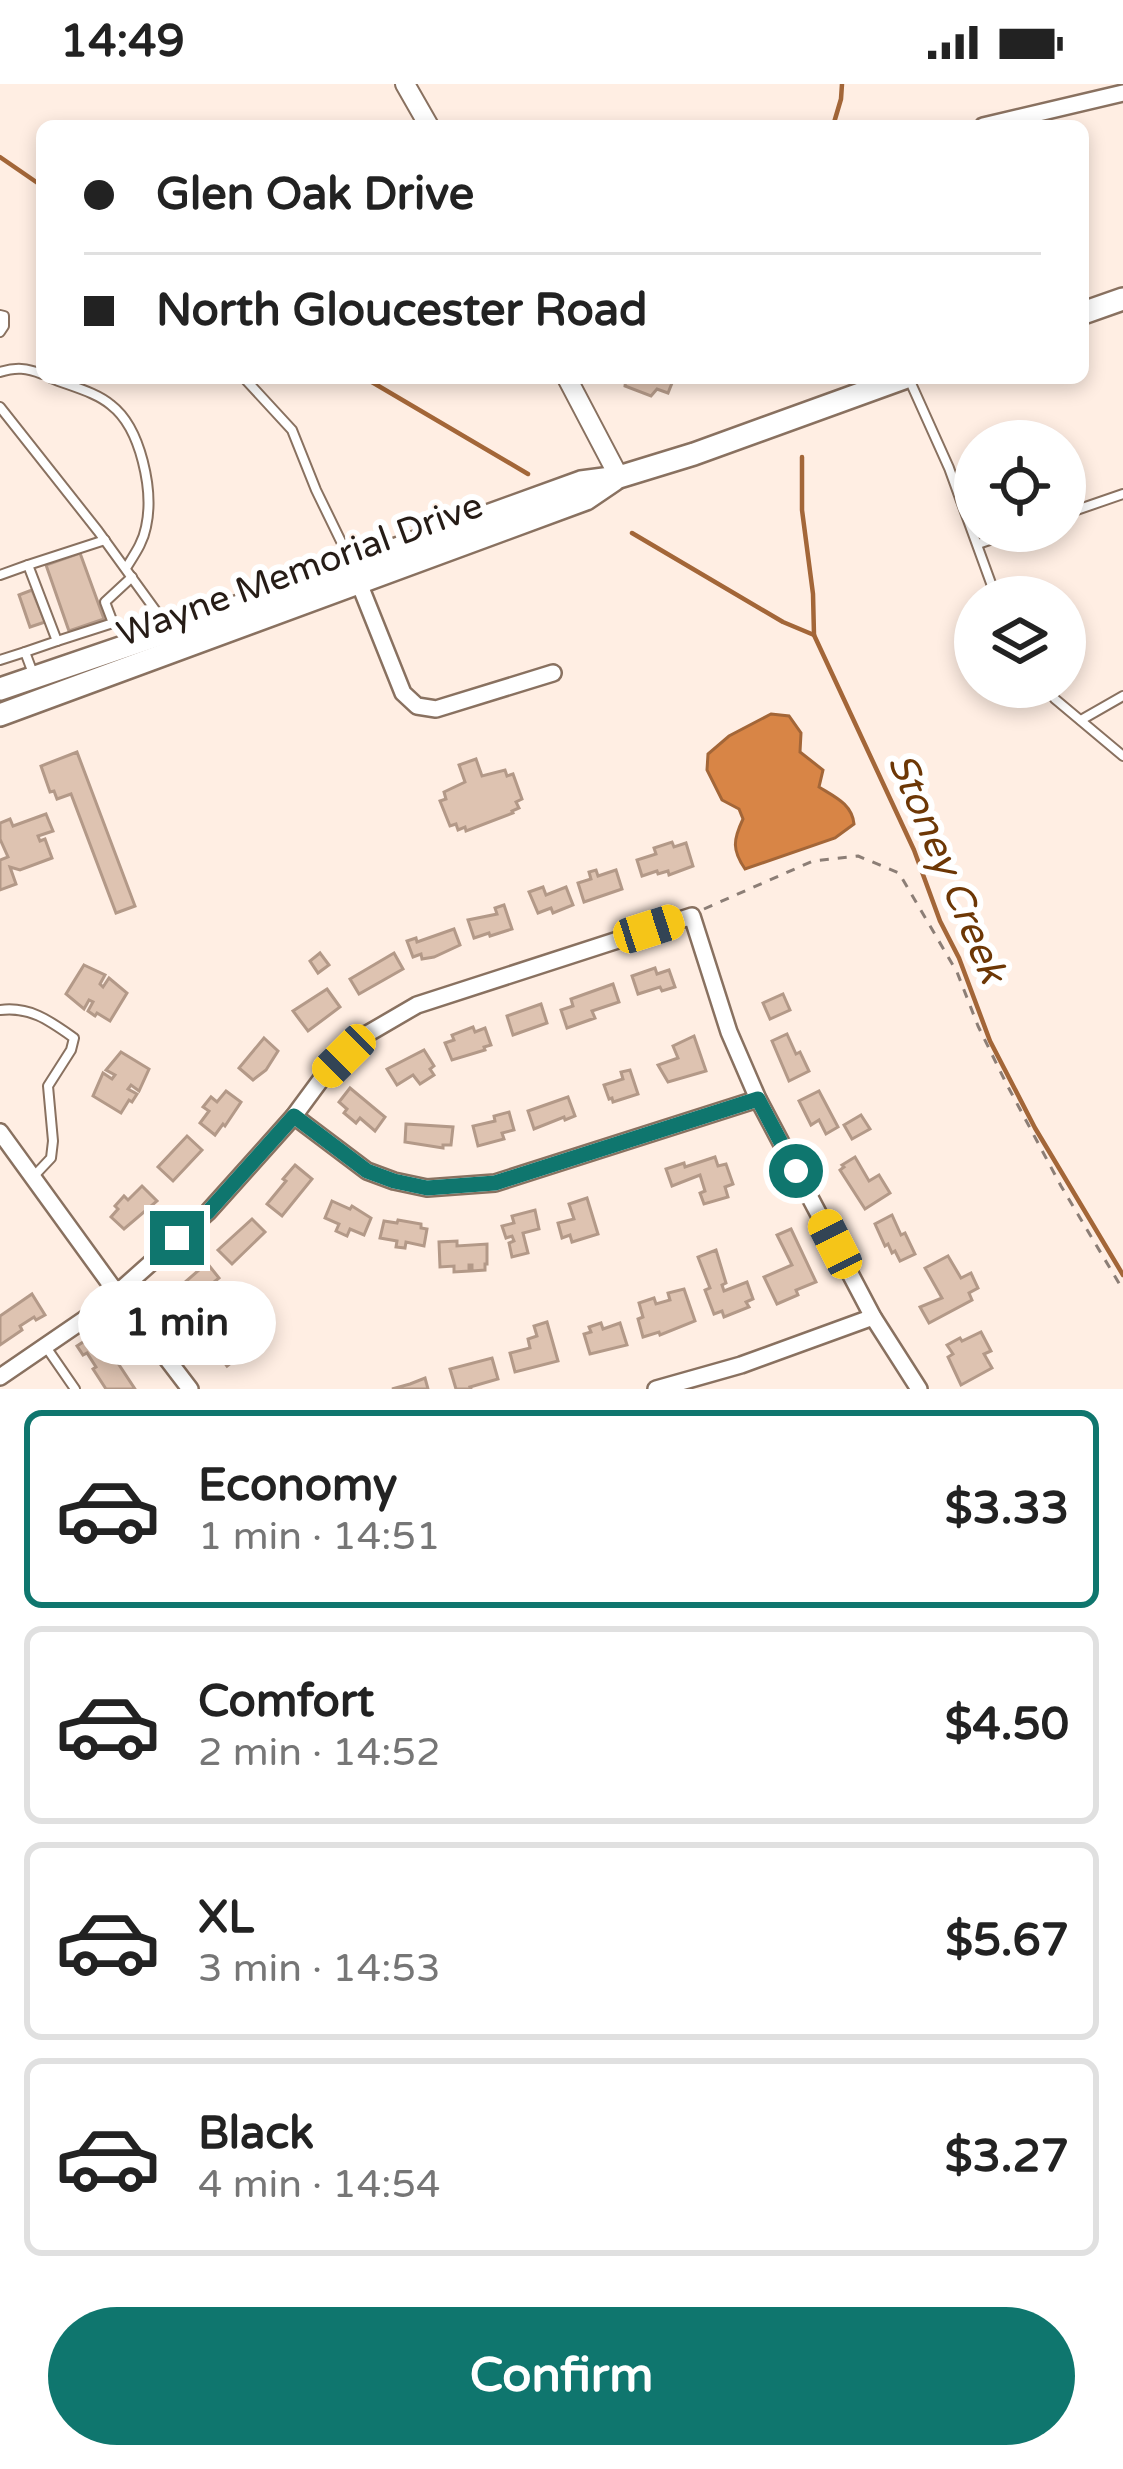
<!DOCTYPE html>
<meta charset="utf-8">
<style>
:root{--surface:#fff;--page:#f2f2f2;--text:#222;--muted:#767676;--line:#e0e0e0;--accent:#0f766e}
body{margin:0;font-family:"Varela Round",sans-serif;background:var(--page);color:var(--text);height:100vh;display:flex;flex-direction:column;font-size:45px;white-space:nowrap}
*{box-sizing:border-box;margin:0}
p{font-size:39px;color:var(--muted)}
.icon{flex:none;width:66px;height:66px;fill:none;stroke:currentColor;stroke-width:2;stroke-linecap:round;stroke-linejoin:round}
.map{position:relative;height:1305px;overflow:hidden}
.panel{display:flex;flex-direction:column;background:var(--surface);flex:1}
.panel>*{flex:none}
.guide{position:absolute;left:36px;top:36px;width:1053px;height:264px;border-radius:18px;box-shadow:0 6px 18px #0003;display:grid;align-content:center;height:264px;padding:0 48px;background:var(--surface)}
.buttons{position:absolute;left:954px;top:336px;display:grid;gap:24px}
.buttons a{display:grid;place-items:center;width:132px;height:132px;border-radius:50%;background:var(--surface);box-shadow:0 6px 18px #0003;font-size:60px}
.end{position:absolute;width:54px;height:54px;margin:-27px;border:15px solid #0f766e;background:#fff;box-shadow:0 0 0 6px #fff}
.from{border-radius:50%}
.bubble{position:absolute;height:84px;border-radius:42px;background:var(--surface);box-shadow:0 6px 18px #0003;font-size:39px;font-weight:700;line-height:84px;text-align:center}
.car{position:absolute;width:36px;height:72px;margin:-36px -18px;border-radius:15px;box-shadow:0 0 9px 3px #0007;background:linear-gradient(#f5c518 24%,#345 0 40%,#f5c518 0 76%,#345 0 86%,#f5c518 0)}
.guide b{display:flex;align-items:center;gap:42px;height:114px;font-size:45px}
.guide b+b{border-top:3px solid var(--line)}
.guide i{width:30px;height:30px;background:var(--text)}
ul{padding:21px 0 0;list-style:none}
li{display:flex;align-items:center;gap:36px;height:198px;margin:0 24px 18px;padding:0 24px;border:6px solid var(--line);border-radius:18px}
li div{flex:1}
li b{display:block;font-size:45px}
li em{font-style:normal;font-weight:700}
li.active{border-color:var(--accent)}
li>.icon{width:108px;height:108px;stroke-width:1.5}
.button{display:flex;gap:24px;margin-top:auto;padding:24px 48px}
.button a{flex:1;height:138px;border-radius:72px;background:var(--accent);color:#fff;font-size:48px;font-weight:700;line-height:138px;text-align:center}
.status{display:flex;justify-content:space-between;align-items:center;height:84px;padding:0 60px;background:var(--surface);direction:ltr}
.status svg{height:33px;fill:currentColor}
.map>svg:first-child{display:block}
.water{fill:#d88546;stroke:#a36638;stroke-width:3}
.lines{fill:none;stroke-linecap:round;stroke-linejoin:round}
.stream{stroke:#a36638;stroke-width:4.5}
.building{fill:#dec3b1;stroke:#b39988;stroke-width:3}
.service-casing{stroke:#897160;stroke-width:12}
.minor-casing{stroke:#897160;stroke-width:20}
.tertiary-casing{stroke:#897160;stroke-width:22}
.secondary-casing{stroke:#897160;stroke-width:26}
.path{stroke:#8c7e76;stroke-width:3;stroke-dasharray:9 9;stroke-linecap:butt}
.service{stroke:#fff;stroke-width:8}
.minor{stroke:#fff;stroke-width:15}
.tertiary{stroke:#fff;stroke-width:18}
.secondary{stroke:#fff;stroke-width:21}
.route{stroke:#0f766e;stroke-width:15}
.labels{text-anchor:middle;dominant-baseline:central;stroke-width:12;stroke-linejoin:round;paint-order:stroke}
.street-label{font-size:36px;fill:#261c16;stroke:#fff}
.water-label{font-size:39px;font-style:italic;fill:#6d3705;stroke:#fff}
</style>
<div class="status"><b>14:49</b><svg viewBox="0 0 49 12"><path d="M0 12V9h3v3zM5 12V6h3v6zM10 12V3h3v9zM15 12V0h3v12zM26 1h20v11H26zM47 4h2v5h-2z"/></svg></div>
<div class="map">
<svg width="1123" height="1305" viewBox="0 0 1123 1305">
<rect width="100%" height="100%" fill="#ffeee3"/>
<path class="water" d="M771,630l18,2 12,17 -1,19 23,18 -4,17c16,10 33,17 35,37l-19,14 -90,31c-13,-19 -12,-29 -2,-50l-4,-10 -17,-9 -15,-30 1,-16 21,-18z"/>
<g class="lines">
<g class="stream">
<polyline points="833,42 841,15 842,0"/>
<polyline points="0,73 42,102"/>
<polyline points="365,294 528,390"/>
<polyline points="799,295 799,294"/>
<polyline points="802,373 802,426 813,510 814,551 914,766 940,837 959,874 990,957 1035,1044 1123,1191"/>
<polyline points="632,449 783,538 814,551"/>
</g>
</g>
<g class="building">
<polygon points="626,294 674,294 668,309 657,305 651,312 625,302"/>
<polygon points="80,469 104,535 69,547 46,481"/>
<polygon points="32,506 45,538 30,543 19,511"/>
<polygon points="77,668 135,822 116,829 71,710 57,715 54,707 50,708 41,682"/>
<polygon points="476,675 482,692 505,686 507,692 513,690 522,715 516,718 519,724 512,727 513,729 466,747 465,743 458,746 456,740 450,742 440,717 446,715 444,708 465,698 459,681"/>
<polygon points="46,730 53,747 38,752 40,757 45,755 52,774 20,786 10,783 16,800 0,806 0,776 8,773 0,755 0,739 10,735 13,742"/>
<polygon points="672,758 674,763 686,759 693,782 669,791 668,787 658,790 657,787 642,792 637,776 656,770 654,764"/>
<polygon points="596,786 598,792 616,786 622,805 584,818 578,799 591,795 589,788"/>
<polygon points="543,803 546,811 566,803 573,821 553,829 551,824 538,829 529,808"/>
<polygon points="504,821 512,845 490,852 489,849 474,854 468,836 497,830 495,824"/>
<polygon points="454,845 460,861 434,873 422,875 421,870 413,873 407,857 416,854 417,858"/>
<polygon points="320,869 329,881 318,889 310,877"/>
<polygon points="394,869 403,885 359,910 350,895"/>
<polygon points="84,881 105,891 100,900 103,903 109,894 127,909 110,937 97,929 95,932 88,927 93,918 89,916 84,925 66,910"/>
<polygon points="655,884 657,890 669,886 675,903 662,907 660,903 638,910 632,892"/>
<polygon points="613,900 619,918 592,927 595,934 567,944 561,926 573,922 571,915"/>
<polygon points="327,905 340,923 308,947 293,927"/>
<polygon points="783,910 790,926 770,935 763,919"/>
<polygon points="541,920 547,939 513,951 507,932"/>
<polygon points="473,943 475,948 485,944 491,961 484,963 485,966 452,976 445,959 454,956 452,951"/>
<polygon points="787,950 796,970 800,968 809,987 789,997 772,957"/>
<polygon points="694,952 706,987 668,998 658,981 678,974 673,962"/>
<polygon points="264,954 278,967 266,986 253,996 239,984"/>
<polygon points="424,966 434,982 430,985 434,991 420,1000 413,991 397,1001 387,985"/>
<polygon points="121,968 149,985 139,1007 131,1001 128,1005 137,1010 132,1018 129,1016 121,1029 93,1012 103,989 112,995 115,991 106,986"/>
<polygon points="630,986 638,1010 613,1018 612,1014 609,1015 604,1001 623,995 621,988"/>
<polygon points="350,1004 385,1033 375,1047 360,1034 356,1039 344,1029 347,1025 339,1018"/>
<polygon points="226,1007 241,1018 225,1042 223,1040 215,1051 200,1039 209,1027 203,1023 211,1013 217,1018"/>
<polygon points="819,1007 838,1043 826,1050 819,1036 811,1041 799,1017"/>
<polygon points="568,1013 575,1032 565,1036 564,1033 534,1045 528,1027"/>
<polygon points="509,1028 514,1046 502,1049 504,1055 478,1062 473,1042 495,1037 494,1032"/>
<polygon points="861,1031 870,1045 852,1055 844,1041"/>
<polygon points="406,1040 453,1043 451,1061 443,1061 443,1064 405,1058"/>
<polygon points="187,1052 202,1066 173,1097 158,1083"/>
<polygon points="715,1073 718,1082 726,1080 733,1100 725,1103 728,1113 704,1120 700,1109 705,1107 700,1091 672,1102 666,1085 684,1079 685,1083"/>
<polygon points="855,1073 869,1097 879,1091 890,1109 865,1125 840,1086 844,1083 842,1081"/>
<polygon points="295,1081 312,1095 282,1132 267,1120 286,1097 283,1095"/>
<polygon points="142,1102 157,1117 124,1145 111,1133 118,1125 115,1122 124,1112 128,1116"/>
<polygon points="587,1114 598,1150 572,1158 570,1151 562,1154 558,1139 574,1135 569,1120"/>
<polygon points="332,1117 350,1125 352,1122 371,1134 364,1151 350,1145 347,1152 336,1147 339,1140 325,1134"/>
<polygon points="535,1126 539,1145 523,1149 528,1169 512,1173 509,1159 514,1157 512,1152 506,1154 502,1142 514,1139 512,1132"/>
<polygon points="892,1131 901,1151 905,1149 915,1170 900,1177 895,1167 892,1169 888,1160 885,1162 875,1140"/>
<polygon points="252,1135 265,1148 232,1180 218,1166"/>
<polygon points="398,1136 421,1140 421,1144 427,1145 424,1162 406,1158 405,1164 396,1163 397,1157 380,1154 384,1137 397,1139"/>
<polygon points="791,1145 816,1198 796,1206 798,1211 777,1220 764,1193 792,1181 777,1151"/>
<polygon points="457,1157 457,1162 487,1160 487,1180 485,1180 485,1186 472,1187 472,1181 469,1181 469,1187 454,1188 454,1182 440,1183 439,1158"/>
<polygon points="716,1166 726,1199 722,1201 724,1207 747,1198 753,1215 746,1218 749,1223 724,1233 722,1227 714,1230 705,1206 710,1204 698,1173"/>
<polygon points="948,1172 961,1194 971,1189 978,1204 969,1209 972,1216 929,1239 920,1223 942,1214 925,1184"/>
<polygon points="207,1179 219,1194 198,1211 201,1215 193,1222 190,1218 180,1227 168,1213"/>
<polygon points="684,1205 695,1237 660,1251 659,1248 643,1253 638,1235 643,1233 639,1219 654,1214 656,1220 670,1216 668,1209"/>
<polygon points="32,1210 45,1231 36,1236 34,1233 20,1242 22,1246 0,1261 0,1232"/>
<polygon points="214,1235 229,1254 233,1251 246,1267 227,1282 215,1266 212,1269 203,1257 207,1254 200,1245"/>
<polygon points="547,1238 558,1277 515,1288 510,1269 530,1264 528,1255 537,1252 534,1242"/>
<polygon points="601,1239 603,1245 620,1239 627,1261 590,1270 584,1250 591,1248 589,1243"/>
<polygon points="981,1248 991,1267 984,1270 992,1284 961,1301 948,1273 953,1270 947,1261 960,1254 962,1257"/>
<polygon points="97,1249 104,1258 135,1305 106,1305 93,1285 96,1283 87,1269 83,1271 77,1262"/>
<polygon points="492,1274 498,1295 470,1303 471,1305 456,1305 450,1285"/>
<polygon points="425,1294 428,1305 392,1305 410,1300"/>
</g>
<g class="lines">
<defs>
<g id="service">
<polyline points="0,231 4,232 4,242 0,248"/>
<path d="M0,288c16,-5 27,-4 42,2"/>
<path d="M51,294c19,8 45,14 60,27 30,23 43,86 35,122 -3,16 -12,28 -20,41"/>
<polyline points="245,295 292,346 316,406 351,478"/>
<polyline points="909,295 949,384 996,513"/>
<polyline points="0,323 98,447 169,545"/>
<polyline points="1065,430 1123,410"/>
<polyline points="978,460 1016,447"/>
<polyline points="0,491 28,481"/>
<polyline points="57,557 113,539 105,518 132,493"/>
<polyline points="25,568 57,557 28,481 105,456"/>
<polyline points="0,576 25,568 34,592"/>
<polyline points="1047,603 1055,615 1123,672"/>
<polyline points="1081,636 1123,612"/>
<path d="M0,926c30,-4 50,11 74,28l-3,12 -23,36 5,55 -2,17 -17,18"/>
<polyline points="46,1263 75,1305"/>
</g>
<g id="minor">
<polyline points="983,42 1123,9"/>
<polyline points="359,499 403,609 417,622 436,625 553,589"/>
<polyline points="294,1032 367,1087 394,1097 427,1104 495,1099 758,1015"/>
<polyline points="0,1048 116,1208 190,1305"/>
<polyline points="0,1293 98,1226 208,1128 294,1032 325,990 362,953 417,921 692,832 729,948 758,1015 873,1233 919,1305"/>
<polyline points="656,1305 741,1281 873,1233"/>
</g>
<g id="tertiary">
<polyline points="405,0 429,42"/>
<polyline points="567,294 619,393"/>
</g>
<g id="secondary">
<polyline points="1083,229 1123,215"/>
<polyline points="0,605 170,547 581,398 619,393 694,370 904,294"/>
<polyline points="0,631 586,415 614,396"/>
</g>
</defs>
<use href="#service" class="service-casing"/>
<use href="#minor" class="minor-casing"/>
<use href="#tertiary" class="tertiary-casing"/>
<use href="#secondary" class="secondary-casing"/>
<polyline class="path" points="704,825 813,777 858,772 899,789 957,888 978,942 1006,999 1061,1102 1123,1206"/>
<use href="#service" class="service"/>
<use href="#minor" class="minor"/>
<use href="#tertiary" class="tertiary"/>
<use href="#secondary" class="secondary"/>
</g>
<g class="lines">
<polyline class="route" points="177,1154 208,1128 294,1032 367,1087 394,1097 427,1104 495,1099 758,1015 796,1087"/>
</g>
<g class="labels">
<g class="street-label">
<text transform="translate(300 486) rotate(-20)">Wayne Memorial Drive</text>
</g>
<g class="water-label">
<text transform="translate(947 784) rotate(67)">Stoney Creek</text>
</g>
</g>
</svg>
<div class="buttons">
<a><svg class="icon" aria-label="locate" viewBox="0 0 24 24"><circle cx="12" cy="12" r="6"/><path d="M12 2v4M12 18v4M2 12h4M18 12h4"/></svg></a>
<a><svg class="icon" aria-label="layers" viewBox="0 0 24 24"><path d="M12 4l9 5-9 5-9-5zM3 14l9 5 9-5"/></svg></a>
</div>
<i class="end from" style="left:796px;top:1087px"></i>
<i class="end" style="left:177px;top:1154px"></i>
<div class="bubble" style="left:78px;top:1197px;width:198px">1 min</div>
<i class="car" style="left:649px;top:845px;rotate:72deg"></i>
<i class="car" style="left:344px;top:972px;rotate:225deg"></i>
<i class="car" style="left:835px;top:1160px;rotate:333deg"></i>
<div class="guide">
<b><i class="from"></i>Glen Oak Drive</b>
<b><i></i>North Gloucester Road</b>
</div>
</div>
<section class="panel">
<ul>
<li class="active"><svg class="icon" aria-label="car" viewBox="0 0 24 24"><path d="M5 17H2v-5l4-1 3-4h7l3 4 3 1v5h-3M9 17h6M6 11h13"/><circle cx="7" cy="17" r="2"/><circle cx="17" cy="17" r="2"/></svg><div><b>Economy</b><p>1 min · 14:51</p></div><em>$3.33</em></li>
<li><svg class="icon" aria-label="car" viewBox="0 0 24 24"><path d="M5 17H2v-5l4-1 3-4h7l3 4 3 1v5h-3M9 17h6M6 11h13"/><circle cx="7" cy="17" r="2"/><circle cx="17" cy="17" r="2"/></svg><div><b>Comfort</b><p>2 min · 14:52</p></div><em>$4.50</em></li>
<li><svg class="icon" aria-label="car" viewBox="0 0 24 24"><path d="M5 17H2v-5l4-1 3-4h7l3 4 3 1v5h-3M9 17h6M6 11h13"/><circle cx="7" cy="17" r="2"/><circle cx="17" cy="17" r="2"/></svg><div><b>XL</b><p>3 min · 14:53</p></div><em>$5.67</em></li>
<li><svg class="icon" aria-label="car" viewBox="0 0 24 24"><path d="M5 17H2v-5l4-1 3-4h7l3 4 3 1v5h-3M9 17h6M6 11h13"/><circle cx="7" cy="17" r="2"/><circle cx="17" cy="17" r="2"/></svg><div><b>Black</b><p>4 min · 14:54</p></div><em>$3.27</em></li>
</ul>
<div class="button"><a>Confirm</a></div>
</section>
